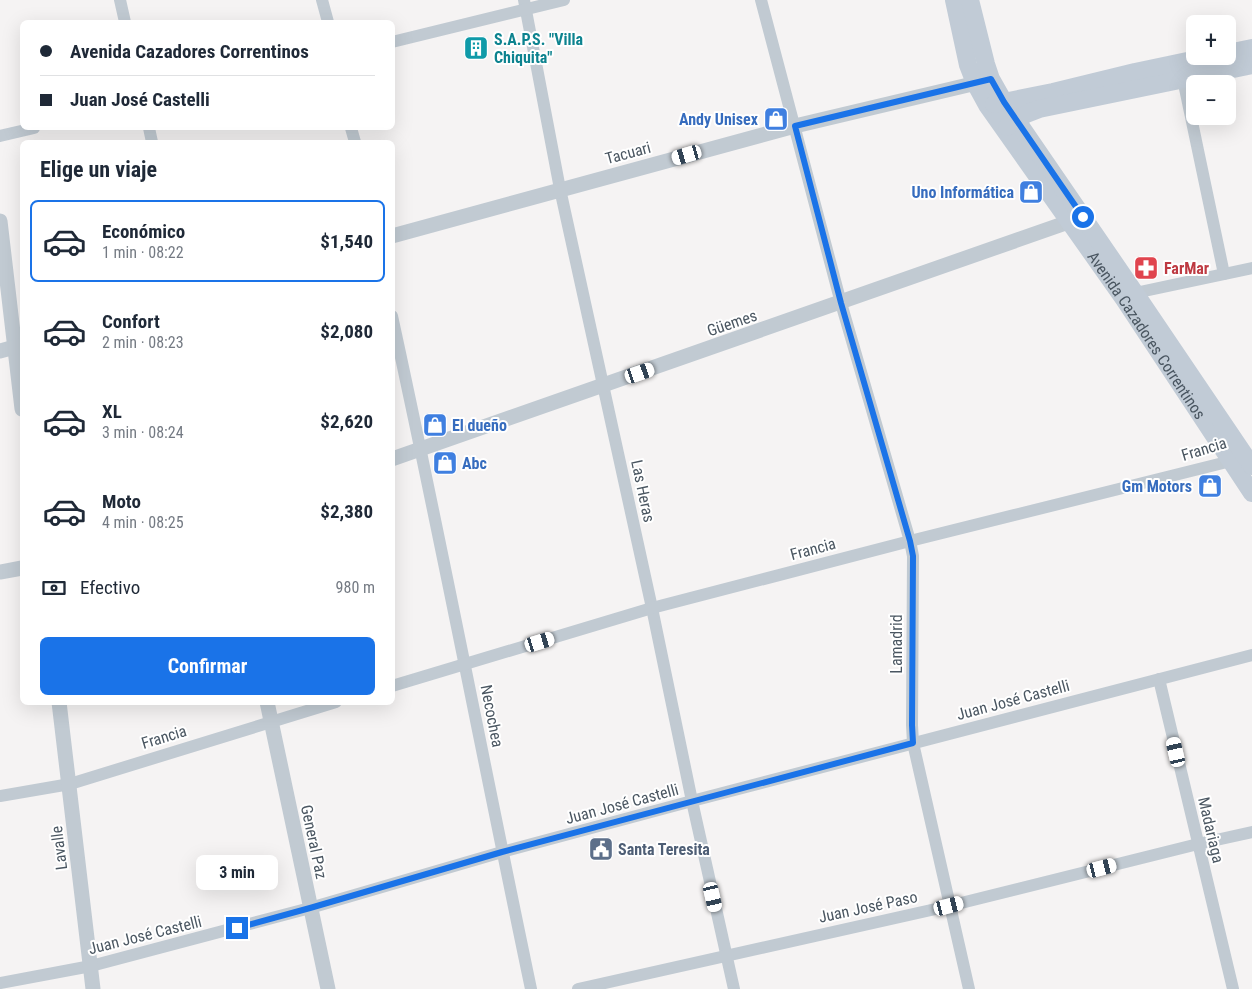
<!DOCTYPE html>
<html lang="es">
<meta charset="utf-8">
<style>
:root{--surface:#fff;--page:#f2f2f3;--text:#1f2937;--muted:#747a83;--line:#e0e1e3;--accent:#1a73e8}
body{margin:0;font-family:"Roboto Condensed",sans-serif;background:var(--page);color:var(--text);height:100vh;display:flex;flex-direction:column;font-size:19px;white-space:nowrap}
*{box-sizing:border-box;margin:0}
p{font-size:16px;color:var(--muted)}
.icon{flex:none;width:28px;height:28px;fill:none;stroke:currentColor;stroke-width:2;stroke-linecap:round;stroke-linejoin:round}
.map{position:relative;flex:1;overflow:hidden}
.panel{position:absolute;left:20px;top:140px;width:375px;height:565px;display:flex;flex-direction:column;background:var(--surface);border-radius:8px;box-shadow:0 5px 20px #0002}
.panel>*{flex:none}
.hud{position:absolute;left:20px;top:20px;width:375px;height:110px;border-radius:8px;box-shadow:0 5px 20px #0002;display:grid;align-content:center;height:110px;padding:0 20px;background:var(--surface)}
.buttons{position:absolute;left:1186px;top:15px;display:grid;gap:10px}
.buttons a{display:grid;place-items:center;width:50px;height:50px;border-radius:8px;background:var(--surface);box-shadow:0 5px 20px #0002;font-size:25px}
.end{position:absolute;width:22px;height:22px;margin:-11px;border:6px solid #1a73e8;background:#fff;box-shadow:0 0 0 2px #fff}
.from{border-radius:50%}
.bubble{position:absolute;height:35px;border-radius:8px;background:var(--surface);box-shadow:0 5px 20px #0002;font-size:16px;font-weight:700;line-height:35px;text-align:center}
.car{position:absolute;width:15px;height:30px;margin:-15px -8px;border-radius:6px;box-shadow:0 0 4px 1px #0007;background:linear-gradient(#fff 24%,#345 0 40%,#fff 0 76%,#345 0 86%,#fff 0)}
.hud b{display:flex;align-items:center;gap:18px;height:48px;font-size:19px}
.hud b+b{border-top:1px solid var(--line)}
.hud i{width:12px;height:12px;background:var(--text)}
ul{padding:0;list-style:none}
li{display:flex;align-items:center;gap:15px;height:82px;margin:0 10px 8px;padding:0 10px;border:2px solid transparent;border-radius:8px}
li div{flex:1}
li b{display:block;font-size:19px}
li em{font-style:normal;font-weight:700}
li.selected{border-color:var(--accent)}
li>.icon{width:45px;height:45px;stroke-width:1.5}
h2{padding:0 20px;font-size:22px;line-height:60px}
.pay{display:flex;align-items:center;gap:12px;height:55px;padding:0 20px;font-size:19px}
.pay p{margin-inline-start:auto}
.cta{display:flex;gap:10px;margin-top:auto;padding:10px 20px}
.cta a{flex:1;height:58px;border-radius:8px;background:var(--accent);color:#fff;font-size:20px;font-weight:700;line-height:58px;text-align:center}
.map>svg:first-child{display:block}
.building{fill:#cdcfd5}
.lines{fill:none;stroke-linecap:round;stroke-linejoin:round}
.minor{stroke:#c1cad2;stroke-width:12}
.tertiary{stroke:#c1cad2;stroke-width:15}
.secondary{stroke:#c1cbd6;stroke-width:18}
.route{stroke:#1a73e8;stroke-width:6}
.labels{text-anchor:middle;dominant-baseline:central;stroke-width:4;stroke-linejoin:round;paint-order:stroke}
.culture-label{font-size:16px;font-weight:bold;fill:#0d838f;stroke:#fff;text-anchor:start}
.shop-label{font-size:16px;font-weight:bold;fill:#366cbe;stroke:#fff;text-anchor:end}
.street-label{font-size:16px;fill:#4a5661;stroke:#fff}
.health-label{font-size:16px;font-weight:bold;fill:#be3a42;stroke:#fff;text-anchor:start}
.service-label{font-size:16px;font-weight:bold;fill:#4e5e75;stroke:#fff;text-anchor:start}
</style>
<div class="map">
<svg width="1252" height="989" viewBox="0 0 1252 989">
<rect width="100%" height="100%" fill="#f5f3f3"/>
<polygon class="building" points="482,37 486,56 470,60 465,40"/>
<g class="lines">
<g class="minor">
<polyline points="120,0 125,22"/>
<polyline points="322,0 328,22"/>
<polyline points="524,0 560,189 652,608 692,801 734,989"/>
<polyline points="761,0 841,303 910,541 913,556 912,725 913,743 969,989"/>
<polyline points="392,42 564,0"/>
<polyline points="1183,79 1224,274"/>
<polyline points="149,128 152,142"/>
<polyline points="351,128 355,142"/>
<polyline points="0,136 34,128"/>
<polyline points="1135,293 1252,268"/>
<path d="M392,316c49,224 92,449 139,673"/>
<polyline points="1159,679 1233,989"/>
<polyline points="392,686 652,608 910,541 1231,461 1237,457"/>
<polyline points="0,796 70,784 336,702"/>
<polyline points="0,983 91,966 310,908 502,852 692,801 1252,655"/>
<polyline points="578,989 949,906 1198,844 1252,832"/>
</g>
<g class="tertiary">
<polyline points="0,221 22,409"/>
<polyline points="392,236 795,126 985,81"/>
<polyline points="0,351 22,345"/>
<polyline points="392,459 1080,218"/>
<polyline points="0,572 22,568"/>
<polyline points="59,702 93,989"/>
<polyline points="267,702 328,989"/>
</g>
<g class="secondary">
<path id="s1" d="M954,0l14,65 7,18 12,22 137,194 128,194"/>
<polyline points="970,0 986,64 991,79 1004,102 1135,293 1252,466"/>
<polyline points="1228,53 1252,48"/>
<polyline points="994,104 1053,92 1135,72 1211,56"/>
<polyline points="1007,127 1026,114 1039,109 1252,65"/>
</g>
</g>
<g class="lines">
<polyline class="route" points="237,928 310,908 502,852 913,743 912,725 913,556 910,541 841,303 795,126 991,79 1004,102 1083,217"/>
</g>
<defs>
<symbol id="building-square" viewBox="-11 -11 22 22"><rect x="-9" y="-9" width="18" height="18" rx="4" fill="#0f9aa8" stroke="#fff"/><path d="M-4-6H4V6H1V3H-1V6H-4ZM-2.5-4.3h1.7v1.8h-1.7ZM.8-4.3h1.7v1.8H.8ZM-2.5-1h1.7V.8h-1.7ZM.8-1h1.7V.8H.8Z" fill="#fff"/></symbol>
<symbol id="shop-square" viewBox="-11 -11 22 22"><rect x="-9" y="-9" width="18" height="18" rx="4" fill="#3f7fe0" stroke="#fff"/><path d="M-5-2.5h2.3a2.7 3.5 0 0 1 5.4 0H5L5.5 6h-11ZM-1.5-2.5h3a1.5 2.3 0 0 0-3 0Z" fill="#fff"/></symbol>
<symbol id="pharmacy-square" viewBox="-11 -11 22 22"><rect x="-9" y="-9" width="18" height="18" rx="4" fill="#e0444e" stroke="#fff"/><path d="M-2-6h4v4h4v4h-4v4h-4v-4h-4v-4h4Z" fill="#fff"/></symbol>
<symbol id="civic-square" viewBox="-11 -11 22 22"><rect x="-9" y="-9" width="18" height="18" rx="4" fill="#5c6f8a" stroke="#fff"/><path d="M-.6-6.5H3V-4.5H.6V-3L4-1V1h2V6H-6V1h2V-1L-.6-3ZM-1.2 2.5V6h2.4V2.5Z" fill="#fff"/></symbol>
</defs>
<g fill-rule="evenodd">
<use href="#building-square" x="462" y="34" width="28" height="28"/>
<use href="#shop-square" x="762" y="105" width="28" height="28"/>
<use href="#shop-square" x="1017" y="178" width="28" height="28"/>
<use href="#pharmacy-square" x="1132" y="254" width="28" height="28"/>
<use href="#shop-square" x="421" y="411" width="28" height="28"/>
<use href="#shop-square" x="431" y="449" width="28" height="28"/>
<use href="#shop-square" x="1196" y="472" width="28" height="28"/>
<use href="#civic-square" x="587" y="835" width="28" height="28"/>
</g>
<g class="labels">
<g class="culture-label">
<text x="494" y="39">S.A.P.S. "Villa<tspan x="494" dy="18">Chiquita"</tspan></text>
</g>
<g class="shop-label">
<text x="758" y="119">Andy Unisex</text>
<text x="1014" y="192">Uno Informática</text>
<text x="452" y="425" text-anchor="start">El dueño</text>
<text x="462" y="463" text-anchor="start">Abc</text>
<text x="1192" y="486">Gm Motors</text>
</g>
<g class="street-label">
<text transform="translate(628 153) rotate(-15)">Tacuari</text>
<text transform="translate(732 323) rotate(-19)">Güemes</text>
<text stroke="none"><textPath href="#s1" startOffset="391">Avenida Cazadores Correntinos</textPath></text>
<text transform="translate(1204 449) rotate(-17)">Francia</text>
<text transform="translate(643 491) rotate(78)">Las Heras</text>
<text transform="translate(813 549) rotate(-15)">Francia</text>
<text transform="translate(896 644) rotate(-90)">Lamadrid</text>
<text transform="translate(1013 700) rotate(-15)">Juan José Castelli</text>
<text transform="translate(492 716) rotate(79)">Necochea</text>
<text transform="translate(164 737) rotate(-17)">Francia</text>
<text transform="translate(622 804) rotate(-15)">Juan José Castelli</text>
<text transform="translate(1211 830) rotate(77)">Madariaga</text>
<text transform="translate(314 842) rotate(78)">General Paz</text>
<text transform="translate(59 848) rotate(-97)">Lavalle</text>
<text transform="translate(868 907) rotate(-12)">Juan José Paso</text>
<text transform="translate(145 935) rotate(-14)">Juan José Castelli</text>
</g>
<g class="health-label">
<text x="1164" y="268">FarMar</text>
</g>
<g class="service-label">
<text x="618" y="849">Santa Teresita</text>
</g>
</g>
</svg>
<div class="buttons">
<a>+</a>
<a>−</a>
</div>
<i class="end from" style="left:1083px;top:217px"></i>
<i class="end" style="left:237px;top:928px"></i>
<div class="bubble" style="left:196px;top:855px;width:82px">3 min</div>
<i class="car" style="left:687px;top:155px;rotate:254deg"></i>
<i class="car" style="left:640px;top:373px;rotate:71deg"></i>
<i class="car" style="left:540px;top:642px;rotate:73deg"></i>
<i class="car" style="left:1176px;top:752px;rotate:347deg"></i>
<i class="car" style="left:1102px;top:868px;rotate:76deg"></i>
<i class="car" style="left:713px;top:897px;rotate:167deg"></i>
<i class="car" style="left:949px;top:906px;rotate:76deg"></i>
<div class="hud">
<b><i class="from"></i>Avenida Cazadores Correntinos</b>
<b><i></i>Juan José Castelli</b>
</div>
<section class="panel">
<h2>Elige un viaje</h2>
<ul>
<li class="selected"><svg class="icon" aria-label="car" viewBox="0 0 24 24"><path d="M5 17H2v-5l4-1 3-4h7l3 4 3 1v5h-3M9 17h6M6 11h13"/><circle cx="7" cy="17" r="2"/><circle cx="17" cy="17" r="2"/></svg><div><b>Económico</b><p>1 min · 08:22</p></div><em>$1,540</em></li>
<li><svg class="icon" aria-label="car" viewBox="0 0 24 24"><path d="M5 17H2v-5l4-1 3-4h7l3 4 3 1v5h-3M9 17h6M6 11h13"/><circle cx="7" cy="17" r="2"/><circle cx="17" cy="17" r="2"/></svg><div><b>Confort</b><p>2 min · 08:23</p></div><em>$2,080</em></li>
<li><svg class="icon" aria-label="car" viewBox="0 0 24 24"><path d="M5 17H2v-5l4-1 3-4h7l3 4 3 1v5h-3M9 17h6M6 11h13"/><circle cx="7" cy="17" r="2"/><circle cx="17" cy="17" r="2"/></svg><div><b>XL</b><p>3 min · 08:24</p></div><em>$2,620</em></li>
<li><svg class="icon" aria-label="car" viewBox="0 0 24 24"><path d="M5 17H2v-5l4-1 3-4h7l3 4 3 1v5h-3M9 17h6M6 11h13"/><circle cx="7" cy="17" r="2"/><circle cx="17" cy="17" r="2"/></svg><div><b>Moto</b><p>4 min · 08:25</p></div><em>$2,380</em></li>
</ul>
<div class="pay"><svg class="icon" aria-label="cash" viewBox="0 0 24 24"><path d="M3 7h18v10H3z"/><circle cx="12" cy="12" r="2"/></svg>Efectivo<p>980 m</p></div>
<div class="cta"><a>Confirmar</a></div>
</section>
</div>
